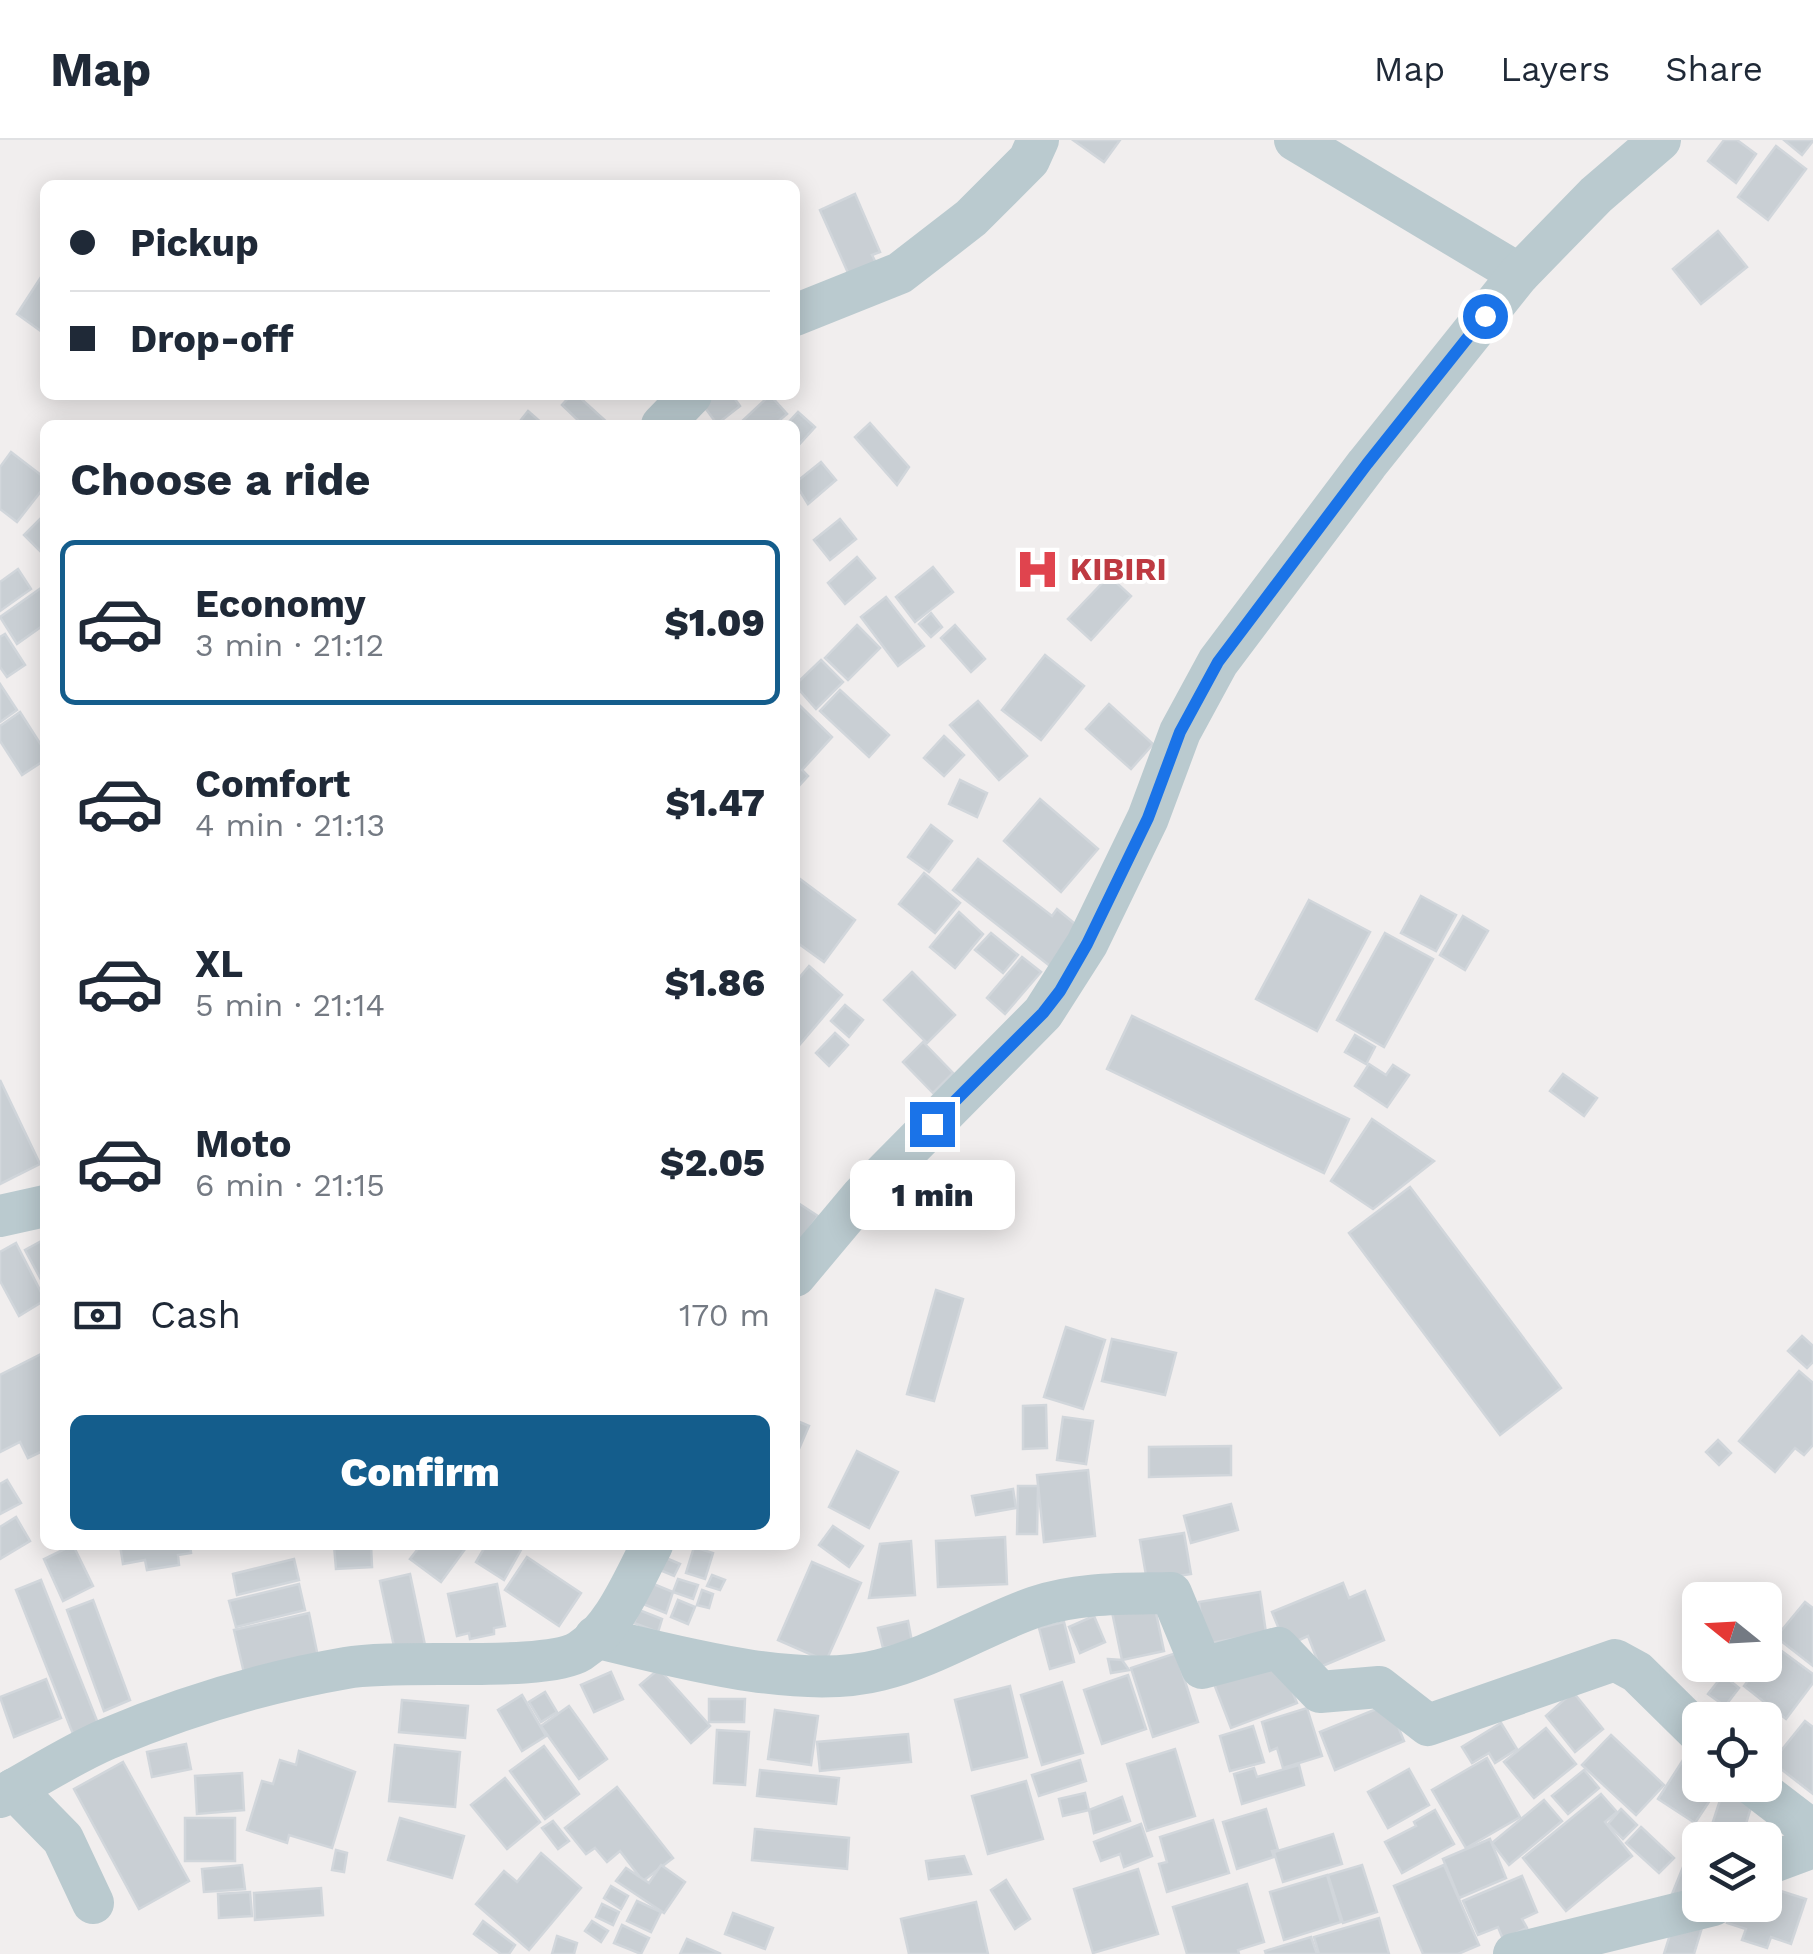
<!DOCTYPE html>
<meta charset="utf-8">
<style>
:root{--surface:#fff;--page:#f6f6f7;--text:#1f2937;--muted:#747a83;--line:#e0e1e3;--accent:#145d8c}
body{margin:0;font-family:"Work Sans",sans-serif;background:var(--page);color:var(--text);height:100vh;display:flex;flex-direction:column;font-size:38px;white-space:nowrap}
*{box-sizing:border-box;margin:0}
p{font-size:32px;color:var(--muted)}
.icon{flex:none;width:55px;height:55px;fill:none;stroke:currentColor;stroke-width:2;stroke-linecap:round;stroke-linejoin:round}
.map{position:relative;flex:1;overflow:hidden}
.details{position:absolute;left:40px;top:280px;width:760px;height:1130px;display:flex;flex-direction:column;background:var(--surface);border-radius:15px;box-shadow:0 5px 25px #0003}
.details>*{flex:none}
.hud{position:absolute;left:40px;top:40px;width:760px;height:220px;border-radius:15px;box-shadow:0 5px 25px #0003;display:grid;align-content:center;height:220px;padding:0 30px;background:var(--surface)}
.needle{width:65px;rotate:288deg}
.buttons{position:absolute;left:1682px;top:1442px;display:grid;gap:20px}
.buttons a{display:grid;place-items:center;width:100px;height:100px;border-radius:15px;background:var(--surface);box-shadow:0 5px 25px #0003;font-size:50px}
.end{position:absolute;width:45px;height:45px;margin:-22px;border:12px solid #1a73e8;background:#fff;box-shadow:0 0 0 5px #fff}
.from{border-radius:50%}
.bubble{position:absolute;height:70px;border-radius:15px;background:var(--surface);box-shadow:0 5px 25px #0003;font-size:32px;font-weight:800;line-height:70px;text-align:center}
.hud b{display:flex;align-items:center;gap:35px;height:95px;font-size:38px}
.hud b+b{border-top:2px solid var(--line)}
.hud i{width:25px;height:25px;background:var(--text)}
ul{padding:0;list-style:none}
li{display:flex;align-items:center;gap:30px;height:165px;margin:0 20px 15px;padding:0 10px;border:5px solid transparent;border-radius:15px}
li div{flex:1}
li b{display:block;font-size:38px}
li em{font-style:normal;font-weight:800}
li.on{border-color:var(--accent)}
li>.icon{width:90px;height:90px;stroke-width:1.5}
h2{padding:0 30px;font-size:45px;line-height:120px}
.pay{display:flex;align-items:center;gap:25px;height:110px;padding:0 30px;font-size:38px}
.pay p{margin-inline-start:auto}
.cta{display:flex;gap:20px;margin-top:auto;padding:20px 30px}
.cta a{flex:1;height:115px;border-radius:15px;background:var(--accent);color:#fff;font-size:40px;font-weight:800;line-height:115px;text-align:center}
header{display:flex;align-items:center;gap:60px;box-sizing:border-box;height:140px;padding:0 50px;background:var(--surface);border-bottom:2px solid var(--line)}
header strong{font-size:48px}
nav{display:flex;gap:55px;margin-inline-start:auto;font-size:35px}
.map>svg:first-child{display:block}
.building{fill:#c9cfd4;stroke:#d1d6db;stroke-width:2.5}
.lines{fill:none;stroke-linecap:round;stroke-linejoin:round}
.minor{stroke:#bacacf;stroke-width:42}
.route{stroke:#1a73e8;stroke-width:12}
.labels{text-anchor:middle;dominant-baseline:central;stroke-width:8;stroke-linejoin:round;paint-order:stroke}
.health-label{font-size:32px;font-weight:bold;fill:#be3a42;stroke:#fff;text-anchor:start}
</style>
<header>
<strong>Map</strong>
<nav><a>Map</a><a>Layers</a><a>Share</a></nav>
</header>
<div class="map">
<svg width="1813" height="1814" viewBox="0 0 1813 1814">
<rect width="100%" height="100%" fill="#f1eeee"/>
<g class="building">
<polygon points="1073,0 1120,0 1104,22"/>
<polygon points="1724,0 1737,0 1756,14 1736,43 1708,21"/>
<polygon points="1784,0 1813,0 1813,1 1802,15"/>
<polygon points="1776,6 1806,29 1768,80 1738,57"/>
<polygon points="855,54 880,112 872,115 876,123 849,135 820,70"/>
<polygon points="1718,91 1747,127 1701,164 1673,129"/>
<polygon points="45,131 45,194 17,174"/>
<polygon points="571,255 577,255 610,285 583,285 562,265"/>
<polygon points="707,255 732,255 740,266 717,284 700,261"/>
<polygon points="770,255 787,274 774,285 738,285"/>
<polygon points="528,271 544,285 517,285"/>
<polygon points="798,272 815,287 795,309 795,285 786,285"/>
<polygon points="870,283 909,327 897,345 855,297"/>
<polygon points="11,312 45,338 45,346 17,382 0,369 0,327"/>
<polygon points="821,322 836,340 808,364 795,343"/>
<polygon points="45,374 45,416 24,395"/>
<polygon points="840,379 856,399 830,420 814,400"/>
<polygon points="857,417 875,438 845,464 828,443"/>
<polygon points="933,427 953,452 915,482 896,457"/>
<polygon points="18,429 31,449 0,471 0,442"/>
<polygon points="1109,436 1131,456 1091,500 1068,479"/>
<polygon points="41,448 45,454 45,484 17,504 0,477"/>
<polygon points="886,457 924,506 898,526 861,477"/>
<polygon points="931,473 942,487 931,497 919,484"/>
<polygon points="857,485 880,508 848,540 825,518"/>
<polygon points="955,485 985,519 971,532 941,498"/>
<polygon points="5,494 25,525 7,537 0,527 0,497"/>
<polygon points="1045,515 1084,546 1041,600 1002,570"/>
<polygon points="821,520 843,542 816,569 795,545"/>
<polygon points="0,544 17,570 0,582"/>
<polygon points="840,550 889,595 869,617 820,571"/>
<polygon points="795,561 832,597 802,630 808,636 795,650"/>
<polygon points="978,561 1027,616 999,640 950,585"/>
<polygon points="1109,564 1153,604 1131,629 1086,589"/>
<polygon points="20,572 45,611 45,620 22,635 0,601 0,586"/>
<polygon points="944,596 964,615 944,636 924,618"/>
<polygon points="960,640 987,653 977,677 949,664"/>
<polygon points="1040,659 1098,709 1061,752 1004,701"/>
<polygon points="931,685 952,701 929,732 908,717"/>
<polygon points="978,719 1052,776 1057,769 1080,788 1050,826 953,750"/>
<polygon points="924,733 960,763 935,793 899,764"/>
<polygon points="800,739 855,780 824,822 795,801 795,745"/>
<polygon points="1421,756 1456,775 1436,811 1401,793"/>
<polygon points="1309,760 1370,792 1317,891 1256,859"/>
<polygon points="959,772 983,794 955,828 930,807"/>
<polygon points="1463,776 1488,791 1465,830 1440,815"/>
<polygon points="991,793 1018,815 1003,833 975,810"/>
<polygon points="1385,793 1433,819 1384,907 1337,880"/>
<polygon points="1022,817 1041,832 1005,874 987,858"/>
<polygon points="809,826 842,855 795,910 795,843"/>
<polygon points="912,832 955,875 927,903 884,860"/>
<polygon points="845,865 863,880 849,897 831,881"/>
<polygon points="1132,876 1349,979 1324,1033 1107,929"/>
<polygon points="835,893 848,905 829,926 816,913"/>
<polygon points="1355,895 1375,907 1366,924 1345,912"/>
<polygon points="923,902 953,933 933,953 903,922"/>
<polygon points="1369,924 1386,935 1393,925 1409,935 1387,967 1355,946"/>
<polygon points="1563,934 1597,958 1584,976 1550,951"/>
<polygon points="0,940 40,1024 0,1044"/>
<polygon points="1372,979 1434,1021 1373,1069 1331,1041"/>
<polygon points="1410,1047 1561,1248 1500,1295 1349,1093"/>
<polygon points="795,1061 818,1076 795,1109"/>
<polygon points="45,1099 45,1147 25,1110"/>
<polygon points="16,1103 45,1160 19,1176 0,1141 0,1112"/>
<polygon points="936,1150 963,1159 934,1261 907,1254"/>
<polygon points="1066,1187 1105,1200 1083,1269 1044,1257"/>
<polygon points="1802,1196 1813,1206 1813,1222 1807,1228 1788,1211"/>
<polygon points="1112,1199 1176,1213 1165,1255 1102,1241"/>
<polygon points="45,1212 45,1310 28,1318 20,1302 0,1312 0,1235"/>
<polygon points="1799,1231 1813,1243 1813,1305 1804,1315 1795,1308 1775,1332 1739,1301"/>
<polygon points="1046,1265 1047,1308 1023,1309 1023,1266"/>
<polygon points="1063,1277 1093,1281 1086,1324 1057,1320"/>
<polygon points="795,1280 809,1286 795,1318"/>
<polygon points="1718,1300 1731,1313 1719,1325 1706,1312"/>
<polygon points="1231,1306 1231,1335 1149,1337 1149,1307"/>
<polygon points="857,1311 898,1332 869,1388 829,1367"/>
<polygon points="1088,1330 1095,1396 1044,1402 1037,1335"/>
<polygon points="7,1340 21,1363 0,1374 0,1344"/>
<polygon points="1018,1346 1038,1346 1037,1394 1017,1394"/>
<polygon points="1013,1349 1016,1368 976,1375 972,1356"/>
<polygon points="1231,1364 1238,1390 1191,1403 1184,1376"/>
<polygon points="16,1377 30,1401 0,1419 0,1387"/>
<polygon points="833,1386 863,1406 849,1427 819,1405"/>
<polygon points="1184,1393 1191,1434 1147,1441 1140,1400"/>
<polygon points="1005,1397 1007,1444 938,1447 936,1401"/>
<polygon points="911,1401 915,1455 869,1458 880,1404"/>
<polygon points="73,1405 93,1446 63,1461 44,1419"/>
<polygon points="120,1405 190,1405 191,1413 178,1415 179,1425 147,1430 145,1420 123,1424"/>
<polygon points="334,1405 371,1405 372,1427 336,1429"/>
<polygon points="421,1405 468,1405 441,1442 410,1419"/>
<polygon points="486,1405 517,1405 522,1408 504,1440 476,1422"/>
<polygon points="694,1407 713,1413 705,1439 686,1433"/>
<polygon points="527,1417 581,1453 559,1486 505,1450"/>
<polygon points="666,1418 680,1424 674,1436 660,1430"/>
<polygon points="294,1419 299,1440 237,1455 233,1434"/>
<polygon points="812,1422 861,1443 826,1521 778,1500"/>
<polygon points="410,1434 425,1505 395,1511 380,1441"/>
<polygon points="712,1435 725,1440 720,1450 707,1446"/>
<polygon points="678,1439 698,1445 693,1459 673,1452"/>
<polygon points="41,1440 103,1596 75,1599 16,1450"/>
<polygon points="651,1443 673,1452 666,1473 643,1464"/>
<polygon points="1343,1443 1349,1458 1365,1451 1384,1500 1320,1527 1308,1496 1286,1506 1272,1472"/>
<polygon points="299,1444 305,1470 236,1487 229,1461"/>
<polygon points="497,1444 505,1486 494,1488 494,1494 470,1499 469,1493 457,1496 448,1454"/>
<polygon points="702,1450 713,1454 709,1468 697,1465"/>
<polygon points="1260,1452 1266,1493 1205,1504 1199,1462"/>
<polygon points="1153,1459 1164,1511 1122,1520 1111,1467"/>
<polygon points="93,1460 130,1560 104,1571 67,1470"/>
<polygon points="678,1460 695,1467 688,1484 671,1477"/>
<polygon points="1805,1462 1813,1468 1813,1526 1776,1497"/>
<polygon points="639,1470 662,1479 658,1492 634,1483"/>
<polygon points="309,1473 318,1517 244,1533 234,1490"/>
<polygon points="1094,1476 1105,1502 1080,1513 1069,1487"/>
<polygon points="908,1481 912,1502 883,1508 878,1488"/>
<polygon points="1064,1482 1074,1522 1050,1529 1039,1488"/>
<polygon points="1775,1506 1813,1534 1813,1543 1786,1579 1744,1546 1760,1525 1765,1525 1765,1519"/>
<polygon points="1276,1511 1297,1563 1231,1588 1211,1536"/>
<polygon points="1176,1513 1198,1582 1153,1597 1131,1528"/>
<polygon points="1108,1519 1122,1520 1129,1530 1111,1533"/>
<polygon points="659,1529 710,1586 691,1603 640,1545"/>
<polygon points="611,1532 623,1559 594,1572 581,1545"/>
<polygon points="1128,1535 1146,1589 1102,1604 1084,1550"/>
<polygon points="1723,1535 1739,1548 1725,1566 1708,1554"/>
<polygon points="46,1539 61,1578 14,1597 0,1557"/>
<polygon points="1062,1542 1083,1613 1042,1625 1021,1555"/>
<polygon points="1010,1546 1027,1617 972,1630 955,1560"/>
<polygon points="545,1552 557,1572 541,1582 529,1562"/>
<polygon points="1573,1552 1603,1589 1575,1612 1546,1576"/>
<polygon points="522,1555 546,1596 522,1611 498,1570"/>
<polygon points="709,1559 745,1559 744,1582 709,1582"/>
<polygon points="402,1560 468,1566 465,1598 399,1592"/>
<polygon points="1389,1564 1404,1601 1335,1630 1320,1592"/>
<polygon points="569,1566 607,1619 579,1639 541,1586"/>
<polygon points="1307,1568 1322,1616 1283,1628 1277,1608 1270,1611 1262,1582"/>
<polygon points="775,1570 818,1576 811,1625 768,1619"/>
<polygon points="1805,1581 1813,1587 1813,1654 1772,1622"/>
<polygon points="1501,1583 1517,1609 1495,1623 1489,1613 1472,1623 1462,1607"/>
<polygon points="1253,1586 1264,1622 1230,1631 1220,1596"/>
<polygon points="1546,1588 1576,1624 1534,1658 1504,1622"/>
<polygon points="717,1590 749,1592 745,1645 714,1643"/>
<polygon points="908,1594 911,1622 820,1631 817,1602"/>
<polygon points="1611,1595 1664,1645 1636,1675 1582,1625"/>
<polygon points="186,1604 191,1629 152,1637 147,1612"/>
<polygon points="395,1605 460,1612 455,1667 389,1661"/>
<polygon points="544,1606 579,1654 545,1679 510,1631"/>
<polygon points="1175,1609 1195,1676 1147,1691 1127,1624"/>
<polygon points="299,1611 355,1632 332,1708 289,1695 287,1703 247,1690 262,1641 273,1644 280,1620 296,1625"/>
<polygon points="1487,1618 1520,1677 1466,1708 1432,1650"/>
<polygon points="1080,1620 1086,1641 1039,1656 1032,1635"/>
<polygon points="1683,1620 1700,1632 1700,1645 1720,1645 1695,1683 1658,1659"/>
<polygon points="123,1622 189,1741 139,1769 74,1649"/>
<polygon points="1299,1625 1304,1645 1242,1664 1234,1634 1254,1628 1257,1637"/>
<polygon points="1409,1629 1429,1665 1388,1688 1368,1652"/>
<polygon points="760,1630 839,1638 836,1664 757,1656"/>
<polygon points="1584,1630 1599,1648 1568,1674 1552,1656"/>
<polygon points="242,1633 244,1670 197,1674 195,1636"/>
<polygon points="505,1638 540,1682 507,1709 471,1665"/>
<polygon points="1026,1641 1043,1699 988,1714 972,1656"/>
<polygon points="617,1647 673,1718 643,1741 620,1711 607,1722 595,1708 586,1714 565,1688"/>
<polygon points="1085,1653 1089,1670 1063,1676 1059,1659"/>
<polygon points="1601,1654 1617,1672 1605,1682 1632,1716 1566,1771 1523,1718"/>
<polygon points="1722,1654 1752,1664 1741,1700 1707,1700"/>
<polygon points="1122,1657 1130,1681 1094,1693 1089,1670"/>
<polygon points="1544,1660 1562,1681 1509,1725 1492,1703"/>
<polygon points="1266,1669 1278,1710 1272,1711 1274,1717 1237,1729 1223,1682"/>
<polygon points="1621,1669 1637,1685 1623,1699 1608,1684"/>
<polygon points="1435,1670 1454,1704 1402,1733 1385,1702 1416,1686 1414,1682"/>
<rect x="185" y="1678" width="50" height="43"/>
<polygon points="400,1678 464,1696 452,1738 388,1720"/>
<polygon points="1213,1680 1229,1733 1167,1752 1159,1724 1167,1722 1160,1697"/>
<polygon points="553,1681 569,1701 558,1709 542,1688"/>
<polygon points="1141,1684 1152,1716 1124,1727 1120,1714 1101,1721 1094,1702"/>
<polygon points="1641,1687 1674,1718 1659,1733 1626,1703"/>
<polygon points="755,1689 849,1698 847,1729 752,1720"/>
<polygon points="1333,1694 1342,1724 1283,1742 1274,1712"/>
<polygon points="1490,1699 1506,1738 1459,1758 1443,1719"/>
<polygon points="336,1710 347,1713 344,1732 332,1730"/>
<polygon points="541,1713 581,1748 529,1810 476,1764 504,1731 517,1742"/>
<polygon points="964,1716 971,1734 929,1739 926,1721"/>
<polygon points="1685,1722 1700,1728 1700,1759 1670,1759"/>
<polygon points="242,1725 245,1749 204,1752 202,1729"/>
<polygon points="661,1725 685,1742 664,1773 616,1741 626,1728 649,1743"/>
<polygon points="1362,1725 1377,1772 1343,1783 1328,1735"/>
<polygon points="1444,1725 1479,1805 1458,1814 1423,1814 1394,1746"/>
<polygon points="1138,1729 1158,1794 1093,1813 1074,1749"/>
<polygon points="1327,1735 1341,1782 1284,1800 1270,1752"/>
<polygon points="1522,1736 1537,1772 1522,1779 1527,1788 1503,1799 1498,1787 1478,1795 1463,1761"/>
<polygon points="1006,1740 1030,1779 1015,1789 991,1750"/>
<polygon points="1247,1744 1264,1802 1238,1810 1239,1814 1187,1814 1173,1767"/>
<polygon points="611,1746 628,1756 621,1769 604,1758"/>
<polygon points="1765,1746 1806,1759 1791,1804 1771,1797 1767,1808 1742,1800 1746,1789 1727,1783 1732,1765 1765,1765"/>
<polygon points="321,1748 323,1775 255,1780 254,1753"/>
<polygon points="250,1752 252,1776 219,1778 218,1754"/>
<polygon points="637,1761 661,1772 651,1792 627,1781"/>
<polygon points="976,1762 988,1814 909,1814 901,1779"/>
<polygon points="602,1764 619,1772 613,1785 596,1777"/>
<polygon points="733,1773 773,1788 765,1809 725,1794"/>
<polygon points="1676,1775 1703,1784 1694,1814 1664,1814"/>
<polygon points="1379,1778 1389,1814 1319,1814 1314,1797"/>
<polygon points="483,1781 515,1805 509,1814 501,1814 474,1794"/>
<polygon points="592,1781 608,1791 601,1802 585,1791"/>
<polygon points="622,1785 649,1798 641,1814 614,1803"/>
<polygon points="557,1796 577,1803 574,1814 552,1814"/>
<polygon points="1311,1797 1317,1814 1266,1814 1265,1811"/>
<polygon points="687,1799 721,1814 680,1814"/>
</g>
<g class="lines">
<g class="minor">
<polyline points="1295,0 1519,134"/>
<polyline points="795,175 900,133 971,78 1029,20 1038,0"/>
<polyline points="662,285 691,255"/>
<polyline points="0,1076 45,1066"/>
<polyline points="795,1136 862,1056 1043,873 1087,804 1148,678 1180,592 1218,522 1367,324 1519,134 1596,55 1660,0"/>
<path d="M595,1497c79,19 205,54 285,33 54,-13 103,-45 155,-63 44,-15 90,-13 136,-14l31,75 76,-20 42,44 59,-5 49,38 187,-65 22,12 63,62"/>
<polyline points="1753,1645 1813,1691"/>
<polyline points="14,1649 63,1699 93,1763"/>
<path d="M0,1657c35,-19 70,-42 107,-58 76,-32 158,-57 239,-71 53,-10 199,5 234,-17 35,-23 53,-71 72,-106"/>
<polyline points="1765,1725 1813,1707"/>
<polyline points="1514,1814 1713,1765"/>
</g>
</g>
<g class="lines">
<polyline class="route" points="932,984 1043,873 1060,851 1087,804 1148,678 1180,592 1218,522 1367,324 1485,176"/>
</g>
<defs>
<symbol id="hospital-bare" viewBox="-9 -9 18 18"><path d="M-5-5h3v3.5h4V-5h3V5h-3V1.5h-4V5h-3Z" fill="#e0444e" stroke="#fff" stroke-width="2.5" paint-order="stroke"/></symbol>
</defs>
<g fill-rule="evenodd">
<use href="#hospital-bare" x="1006" y="398" width="63" height="63"/>
</g>
<g class="labels">
<g class="health-label">
<text x="1070" y="429">KIBIRI</text>
</g>
</g>
</svg>
<div class="buttons">
<a><svg class="needle" viewBox="-14 -14 28 28"><path d="M0-13l5 13h-10z" fill="#e53935"/><path d="M0 13l5-13h-10z" fill="#747a83"/></svg></a>
<a><svg class="icon" aria-label="locate" viewBox="0 0 24 24"><circle cx="12" cy="12" r="6"/><path d="M12 2v4M12 18v4M2 12h4M18 12h4"/></svg></a>
<a><svg class="icon" aria-label="layers" viewBox="0 0 24 24"><path d="M12 4l9 5-9 5-9-5zM3 14l9 5 9-5"/></svg></a>
</div>
<i class="end from" style="left:1485px;top:176px"></i>
<i class="end" style="left:932px;top:984px"></i>
<div class="bubble" style="left:850px;top:1020px;width:165px">1 min</div>
<div class="hud">
<b><i class="from"></i>Pickup</b>
<b><i></i>Drop-off</b>
</div>
<section class="details">
<h2>Choose a ride</h2>
<ul>
<li class="on"><svg class="icon" aria-label="car" viewBox="0 0 24 24"><path d="M5 17H2v-5l4-1 3-4h7l3 4 3 1v5h-3M9 17h6M6 11h13"/><circle cx="7" cy="17" r="2"/><circle cx="17" cy="17" r="2"/></svg><div><b>Economy</b><p>3 min · 21:12</p></div><em>$1.09</em></li>
<li><svg class="icon" aria-label="car" viewBox="0 0 24 24"><path d="M5 17H2v-5l4-1 3-4h7l3 4 3 1v5h-3M9 17h6M6 11h13"/><circle cx="7" cy="17" r="2"/><circle cx="17" cy="17" r="2"/></svg><div><b>Comfort</b><p>4 min · 21:13</p></div><em>$1.47</em></li>
<li><svg class="icon" aria-label="car" viewBox="0 0 24 24"><path d="M5 17H2v-5l4-1 3-4h7l3 4 3 1v5h-3M9 17h6M6 11h13"/><circle cx="7" cy="17" r="2"/><circle cx="17" cy="17" r="2"/></svg><div><b>XL</b><p>5 min · 21:14</p></div><em>$1.86</em></li>
<li><svg class="icon" aria-label="car" viewBox="0 0 24 24"><path d="M5 17H2v-5l4-1 3-4h7l3 4 3 1v5h-3M9 17h6M6 11h13"/><circle cx="7" cy="17" r="2"/><circle cx="17" cy="17" r="2"/></svg><div><b>Moto</b><p>6 min · 21:15</p></div><em>$2.05</em></li>
</ul>
<div class="pay"><svg class="icon" aria-label="cash" viewBox="0 0 24 24"><path d="M3 7h18v10H3z"/><circle cx="12" cy="12" r="2"/></svg>Cash<p>170 m</p></div>
<div class="cta"><a>Confirm</a></div>
</section>
</div>
